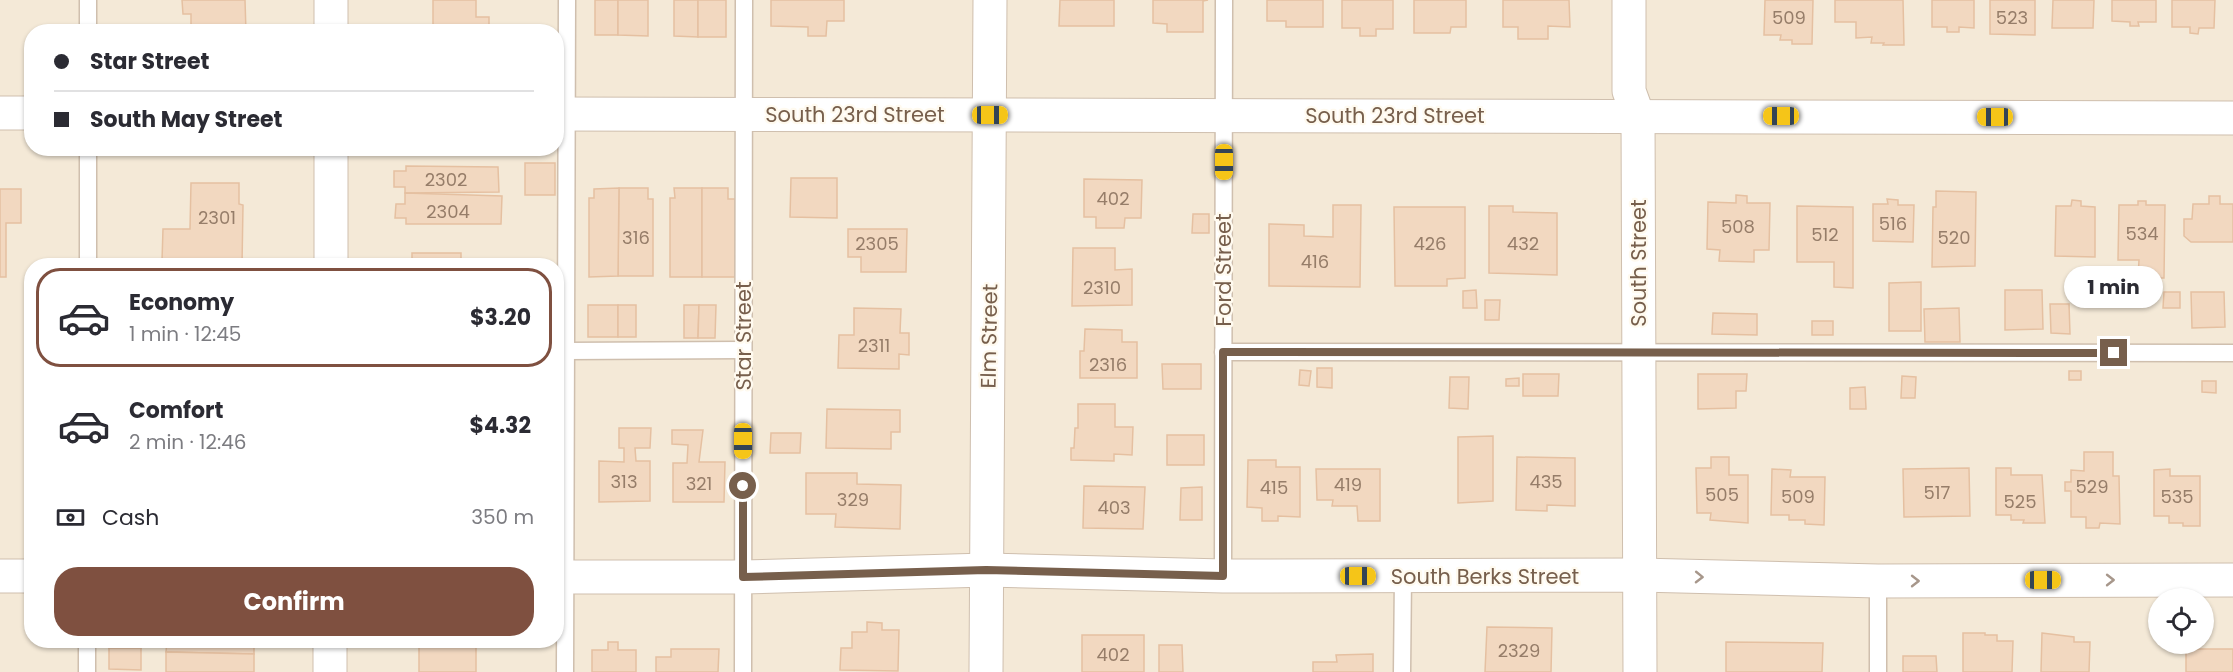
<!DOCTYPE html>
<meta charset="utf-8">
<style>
:root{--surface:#fff;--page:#f2f2f3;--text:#2b2b33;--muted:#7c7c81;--line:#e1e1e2;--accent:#7f5040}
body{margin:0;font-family:Poppins,sans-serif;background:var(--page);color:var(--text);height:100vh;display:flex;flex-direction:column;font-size:22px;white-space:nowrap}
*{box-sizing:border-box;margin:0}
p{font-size:20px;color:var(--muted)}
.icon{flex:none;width:33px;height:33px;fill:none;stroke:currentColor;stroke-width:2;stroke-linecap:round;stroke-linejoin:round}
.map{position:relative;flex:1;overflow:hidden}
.details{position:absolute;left:24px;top:258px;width:540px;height:390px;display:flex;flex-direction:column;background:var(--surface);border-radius:24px;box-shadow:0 2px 4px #0004}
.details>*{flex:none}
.hud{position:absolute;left:24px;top:24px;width:540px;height:132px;border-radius:24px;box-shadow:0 2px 4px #0004;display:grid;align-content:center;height:132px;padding:0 30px;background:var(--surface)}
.controls{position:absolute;left:2148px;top:588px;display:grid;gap:12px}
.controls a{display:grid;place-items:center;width:66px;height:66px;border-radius:50%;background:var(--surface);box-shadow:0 2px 4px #0004;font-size:30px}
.end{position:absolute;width:27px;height:27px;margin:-14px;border:8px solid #775f4c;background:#fff;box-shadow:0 0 0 3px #fff}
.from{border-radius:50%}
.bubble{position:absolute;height:42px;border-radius:21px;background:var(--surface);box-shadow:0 2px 4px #0004;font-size:20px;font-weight:700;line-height:42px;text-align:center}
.car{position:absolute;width:18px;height:36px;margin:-18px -9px;border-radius:8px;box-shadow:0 0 4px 2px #0007;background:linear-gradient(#f5c518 24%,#345 0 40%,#f5c518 0 76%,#345 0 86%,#f5c518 0)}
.hud b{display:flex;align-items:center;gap:21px;height:57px;font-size:22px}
.hud b+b{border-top:2px solid var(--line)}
.hud i{width:15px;height:15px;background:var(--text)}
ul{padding:10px 0 0;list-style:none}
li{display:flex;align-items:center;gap:18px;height:99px;margin:0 12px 9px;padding:0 18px;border:3px solid transparent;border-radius:24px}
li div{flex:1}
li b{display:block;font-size:22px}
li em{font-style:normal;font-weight:700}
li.active{border-color:var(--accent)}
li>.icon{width:54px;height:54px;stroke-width:1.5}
.pay{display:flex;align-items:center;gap:15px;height:66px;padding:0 30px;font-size:22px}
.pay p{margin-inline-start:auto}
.cta{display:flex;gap:12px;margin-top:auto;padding:12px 30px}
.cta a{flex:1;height:69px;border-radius:24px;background:var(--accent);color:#fff;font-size:24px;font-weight:700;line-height:69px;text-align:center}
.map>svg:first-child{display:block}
.residential{fill:#f4e9d7;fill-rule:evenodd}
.building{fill:#f2d8c0;stroke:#e5c0a1;stroke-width:1.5}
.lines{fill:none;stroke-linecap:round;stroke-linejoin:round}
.lane-casing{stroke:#cfbfae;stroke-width:19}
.street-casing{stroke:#cfbfae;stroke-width:35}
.lane{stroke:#fff;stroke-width:16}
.street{stroke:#fff;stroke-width:33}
.oneway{stroke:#a7978b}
.route{stroke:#775f4c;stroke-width:8}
.labels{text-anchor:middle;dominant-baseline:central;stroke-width:4.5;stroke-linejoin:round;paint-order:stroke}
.number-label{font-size:18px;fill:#967d69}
.street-label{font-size:21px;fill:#775f4c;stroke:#fffaef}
</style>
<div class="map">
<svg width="2233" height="672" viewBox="0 0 2233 672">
<rect width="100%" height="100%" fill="#fdf7e9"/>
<path class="residential" d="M0,0h2233v672h-2233zM32,32h524v116h-524zM32,266h524v374h-524zM2158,598h46v46h-46z"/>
<g class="building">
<polygon points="182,0 245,0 246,32 191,32 191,14 183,14"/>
<polygon points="433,0 476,0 476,17 489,17 489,32 433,32"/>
<rect x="595" y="0" width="23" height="35"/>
<polygon points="618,0 648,0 648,36 618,35"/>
<polygon points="674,0 698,0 698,37 674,36"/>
<rect x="698" y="0" width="28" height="37"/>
<polygon points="771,0 844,0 844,21 827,21 826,36 808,36 808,27 771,26"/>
<polygon points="1060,0 1114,0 1114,26 1059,26"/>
<polygon points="1153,0 1208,0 1203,1 1203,32 1167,32 1167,24 1153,23"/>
<polygon points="1267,0 1323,0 1323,27 1286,27 1286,21 1267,21"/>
<polygon points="1342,0 1393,0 1393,29 1376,29 1376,36 1360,36 1360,28 1342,28"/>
<polygon points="1414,0 1466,0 1466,27 1451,27 1450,33 1414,33"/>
<polygon points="1503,0 1569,0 1570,27 1548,26 1548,39 1518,39 1518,27 1503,27"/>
<polygon points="1765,0 1813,0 1812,44 1792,44 1792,40 1780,40 1781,35 1764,35"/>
<polygon points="1835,0 1903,0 1904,45 1883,45 1884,43 1871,43 1872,37 1856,38 1856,22 1835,22"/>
<polygon points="1932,0 1974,0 1974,28 1959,27 1959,32 1947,32 1947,27 1932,27"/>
<polygon points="1990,0 2035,0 2035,35 1990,34"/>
<polygon points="2053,0 2094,0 2093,28 2052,28"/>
<polygon points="2112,0 2156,0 2156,22 2138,22 2139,26 2130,26 2130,22 2112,21"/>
<polygon points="2172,0 2215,0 2214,28 2199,28 2198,34 2190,33 2190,27 2172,27"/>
<rect x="525" y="163" width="30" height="32"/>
<polygon points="406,166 498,167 499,192 405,193 405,187 394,187 394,171 406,171"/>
<polygon points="791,178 837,178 837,218 790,217"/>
<polygon points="1084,179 1142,180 1141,218 1125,218 1124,228 1096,228 1096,217 1084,217"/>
<polygon points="191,183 239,183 239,204 243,205 242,266 193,266 193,262 162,261 163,229 190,229"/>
<polygon points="619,188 648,188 648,199 653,199 653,276 618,276"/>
<polygon points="619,188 618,276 589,277 589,198 594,198 594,189"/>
<polygon points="674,188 702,188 702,277 670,277 670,198 675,198"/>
<polygon points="702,188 728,188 728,199 735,199 735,277 702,277"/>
<polygon points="0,189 21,189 21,223 6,223 6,277 0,277"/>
<polygon points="1936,191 1976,192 1975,266 1932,267 1933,207 1936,207"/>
<polygon points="405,193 502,196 501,224 406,224 406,218 395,218 396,204 405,204"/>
<polygon points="1736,195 1747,196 1747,203 1770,203 1769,250 1754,250 1754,262 1719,261 1720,250 1707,249 1708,202 1736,203"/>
<polygon points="2209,196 2220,196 2220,204 2233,204 2233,242 2191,242 2184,236 2184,219 2192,219 2193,204 2209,204"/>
<polygon points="1887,199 1898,200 1898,205 1914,205 1913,242 1873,241 1873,204 1888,204"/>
<polygon points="2072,200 2081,201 2081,206 2095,207 2095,257 2055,256 2056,206 2071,206"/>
<polygon points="2138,201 2146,201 2146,205 2165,205 2164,278 2138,278 2139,260 2118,260 2119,205 2138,205"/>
<polygon points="1333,205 1361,205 1360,287 1269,286 1269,224 1304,225 1304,236 1333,237"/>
<polygon points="1489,206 1513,206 1513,212 1557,213 1557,275 1489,273"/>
<polygon points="1797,206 1853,207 1853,288 1834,287 1834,262 1797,262"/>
<polygon points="1394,207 1465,207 1465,278 1447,279 1447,286 1395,286"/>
<polygon points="1193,214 1209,214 1209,233 1192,233"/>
<polygon points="848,229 907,229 906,272 861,272 861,257 848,257"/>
<polygon points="1073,248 1115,248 1115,270 1132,269 1132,305 1072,306"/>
<rect x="412" y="253" width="49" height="13"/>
<polygon points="1921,282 1921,331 1889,331 1889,283"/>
<polygon points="1476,290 1477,308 1463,308 1463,291"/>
<polygon points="2005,290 2042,290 2043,329 2005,330"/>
<polygon points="2164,292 2180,292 2180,308 2163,308"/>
<polygon points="2191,292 2224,292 2225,327 2192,328"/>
<polygon points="1485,300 1500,300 1499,320 1485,320"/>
<polygon points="2050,304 2069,304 2070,334 2051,333"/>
<rect x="588" y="305" width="30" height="32"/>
<rect x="618" y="305" width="18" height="32"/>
<polygon points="684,305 699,305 698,338 684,338"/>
<polygon points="699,305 716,305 715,338 698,338"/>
<polygon points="854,308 901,309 900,333 909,333 909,355 899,354 899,369 838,368 839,335 854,335"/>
<polygon points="1959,308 1960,342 1925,342 1924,309"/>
<polygon points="1713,313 1757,314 1757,335 1712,334"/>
<rect x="1812" y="321" width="21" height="14"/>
<polygon points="1085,329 1122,330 1122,342 1137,342 1137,378 1080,378 1080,351 1084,351"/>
<polygon points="1162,364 1201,364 1201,389 1163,389"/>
<polygon points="1317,368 1332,368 1332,388 1317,387"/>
<polygon points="1300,370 1311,371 1309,386 1299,385"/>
<rect x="2069" y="371" width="12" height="9"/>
<polygon points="1523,374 1559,374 1558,396 1523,396"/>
<polygon points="1698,374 1747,374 1746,391 1736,391 1736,408 1698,409"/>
<polygon points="1902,376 1916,377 1915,398 1901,398"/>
<polygon points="1450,377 1469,377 1468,409 1449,408"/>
<polygon points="1519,378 1519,386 1506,386 1506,379"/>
<polygon points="2202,381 2216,381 2216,393 2202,392"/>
<polygon points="1865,387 1866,409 1850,409 1850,388"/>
<polygon points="1078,404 1115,404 1115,427 1133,427 1132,455 1114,454 1114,461 1071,460 1071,448 1074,448 1075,428 1078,428"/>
<polygon points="827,409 900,410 900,432 891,432 891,449 826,448"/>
<polygon points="619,428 651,428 650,448 635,448 636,461 650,461 650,501 599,502 599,461 624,462 624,448 619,448"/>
<polygon points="672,430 703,430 699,462 725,462 724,502 673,502 673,463 687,463 688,445 672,444"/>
<polygon points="771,433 801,433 800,453 770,453"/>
<rect x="1167" y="435" width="37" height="30"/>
<polygon points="1493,436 1493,501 1458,503 1458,437"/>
<polygon points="2084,452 2113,452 2113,476 2119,476 2120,524 2100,523 2099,528 2086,528 2086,517 2071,517 2071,491 2065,491 2065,482 2071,482 2071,470 2084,471"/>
<polygon points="1517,457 1575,458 1575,506 1547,505 1547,511 1516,510"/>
<polygon points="1711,457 1729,457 1729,475 1748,475 1748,523 1710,520 1711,513 1697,513 1696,468 1711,468"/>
<polygon points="1248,460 1276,460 1276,467 1300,467 1300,517 1278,516 1278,521 1262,521 1262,508 1247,507"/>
<polygon points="1969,468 1970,516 1904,517 1903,469"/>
<polygon points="1996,468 2011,468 2011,475 2042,475 2045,523 2023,523 2024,520 2011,520 2011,515 1996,515"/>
<polygon points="1316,469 1380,469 1380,521 1358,521 1357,506 1332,506 1333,500 1317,500"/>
<polygon points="1772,469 1791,470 1790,477 1825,477 1824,525 1805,524 1805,520 1789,520 1789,515 1771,515"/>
<polygon points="2170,469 2170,476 2200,476 2200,526 2183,526 2183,523 2169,523 2169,516 2154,516 2154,470"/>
<polygon points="806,473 857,473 857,484 901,485 900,529 835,527 836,514 806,514"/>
<polygon points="1084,486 1145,487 1143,529 1083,528"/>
<polygon points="1202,487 1202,520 1180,520 1181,488"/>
<polygon points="867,622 882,623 882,630 899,630 898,671 840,670 841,648 852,648 852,632 867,632"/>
<polygon points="1487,627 1552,628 1551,672 1485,672"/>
<polygon points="1963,633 1985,633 1985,635 1997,635 1997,641 2013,641 2012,672 1963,672"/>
<polygon points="2042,633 2074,637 2074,642 2090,642 2089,672 2041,672"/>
<rect x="1082" y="635" width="62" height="37"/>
<rect x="109" y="640" width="32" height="8"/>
<polygon points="167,640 254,640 254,654 166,652"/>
<polygon points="419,640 476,641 476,672 419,672"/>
<polygon points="608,642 618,642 618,650 636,650 636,672 592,672 592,650 608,650"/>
<polygon points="1726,642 1823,643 1822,672 1726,672"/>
<polygon points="1159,645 1182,645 1183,672 1159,672"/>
<polygon points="109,648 141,648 141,670 109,669"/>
<polygon points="671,649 719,649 718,672 656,672 656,657 671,657"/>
<rect x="2186" y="649" width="47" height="23"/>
<polygon points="166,652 254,654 254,672 166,672"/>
<polygon points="1373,654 1373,672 1313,672 1313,662 1337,662 1336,655"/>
<polygon points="1903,656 1936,656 1937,672 1903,672"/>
</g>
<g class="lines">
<defs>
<g id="lane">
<polyline points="88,32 88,0"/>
<polyline points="88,266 88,148"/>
<polyline points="566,351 743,350"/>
<polyline points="1223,352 2233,353"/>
<polyline points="1223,576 1224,0"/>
<polyline points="1878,581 1878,672"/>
<polyline points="87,672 87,640"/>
<polyline points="565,672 567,0"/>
<polyline points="743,672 744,0"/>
<polyline points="1402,672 1403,576"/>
</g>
<g id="street">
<polyline points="1629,0 1629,91 1638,116 1640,672"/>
<polyline points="331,32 331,0"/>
<polyline points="0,113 32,113"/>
<polyline points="556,114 2233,118"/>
<polyline points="331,266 331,148"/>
<polyline points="0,576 32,576"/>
<polyline points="556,577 743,577 986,570 1223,576 1640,575 1878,581 2233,580"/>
<polyline points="330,672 330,640"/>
<polyline points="986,672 990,0"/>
</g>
</defs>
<use href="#lane" class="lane-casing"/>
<use href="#street" class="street-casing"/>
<use href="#lane" class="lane"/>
<use href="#street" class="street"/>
</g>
<defs><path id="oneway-chevron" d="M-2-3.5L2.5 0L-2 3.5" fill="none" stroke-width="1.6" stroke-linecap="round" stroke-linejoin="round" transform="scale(1.5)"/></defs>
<g class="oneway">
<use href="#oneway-chevron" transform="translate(1699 577) rotate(1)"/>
<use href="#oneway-chevron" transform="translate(2110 580)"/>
<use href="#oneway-chevron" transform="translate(1915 581)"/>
</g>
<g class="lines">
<polyline class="route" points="743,486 743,577 986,570 1223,576 1223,352 2114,353"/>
</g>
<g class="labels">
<g class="number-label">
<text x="1789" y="17">509</text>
<text x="2012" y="17">523</text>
<text x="446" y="179">2302</text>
<text x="1113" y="198">402</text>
<text x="448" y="211">2304</text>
<text x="217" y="217">2301</text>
<text x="1893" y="223">516</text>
<text x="1738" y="226">508</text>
<text x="2142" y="233">534</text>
<text x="1825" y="234">512</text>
<text x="636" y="237">316</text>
<text x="1954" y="237">520</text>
<text x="877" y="243">2305</text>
<text x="1430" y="243">426</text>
<text x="1523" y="243">432</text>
<text x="1315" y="261">416</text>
<text x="1102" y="287">2310</text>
<text x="874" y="345">2311</text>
<text x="1108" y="364">2316</text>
<text x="624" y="481">313</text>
<text x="1546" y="481">435</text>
<text x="699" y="483">321</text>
<text x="1348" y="484">419</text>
<text x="2092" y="486">529</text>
<text x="1274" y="487">415</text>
<text x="1937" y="492">517</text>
<text x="1722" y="494">505</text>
<text x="1798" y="496">509</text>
<text x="2177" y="496">535</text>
<text x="853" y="499">329</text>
<text x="2020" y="501">525</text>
<text x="1114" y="507">403</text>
<text x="1519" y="650">2329</text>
<text x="1113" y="654">402</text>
</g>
<g class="street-label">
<text x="855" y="114">South 23rd Street</text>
<text x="1395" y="115">South 23rd Street</text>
<text transform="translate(1638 263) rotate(-90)">South Street</text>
<text transform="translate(1223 270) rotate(-90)">Ford Street</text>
<text transform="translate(743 336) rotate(-90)">Star Street</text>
<text transform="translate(989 336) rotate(-89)">Elm Street</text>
<text x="1485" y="576">South Berks Street</text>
</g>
</g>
</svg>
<div class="controls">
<a><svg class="icon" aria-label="locate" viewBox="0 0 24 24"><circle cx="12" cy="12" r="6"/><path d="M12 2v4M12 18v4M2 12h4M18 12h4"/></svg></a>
</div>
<i class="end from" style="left:743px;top:486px"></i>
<i class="end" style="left:2114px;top:353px"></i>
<div class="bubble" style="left:2064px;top:266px;width:99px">1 min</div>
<i class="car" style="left:990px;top:115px;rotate:90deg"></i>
<i class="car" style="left:1781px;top:116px;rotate:270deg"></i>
<i class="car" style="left:1995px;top:117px;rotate:270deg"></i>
<i class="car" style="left:1224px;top:162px;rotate:180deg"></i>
<i class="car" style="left:743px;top:441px;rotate:180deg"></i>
<i class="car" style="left:1358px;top:576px;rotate:90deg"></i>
<i class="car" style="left:2043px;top:580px;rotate:90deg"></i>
<div class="hud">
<b><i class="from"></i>Star Street</b>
<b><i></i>South May Street</b>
</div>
<section class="details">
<ul>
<li class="active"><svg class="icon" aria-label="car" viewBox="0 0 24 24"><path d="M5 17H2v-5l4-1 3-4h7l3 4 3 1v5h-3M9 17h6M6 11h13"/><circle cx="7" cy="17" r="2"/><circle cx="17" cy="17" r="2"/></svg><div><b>Economy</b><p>1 min · 12:45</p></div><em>$3.20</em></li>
<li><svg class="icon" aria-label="car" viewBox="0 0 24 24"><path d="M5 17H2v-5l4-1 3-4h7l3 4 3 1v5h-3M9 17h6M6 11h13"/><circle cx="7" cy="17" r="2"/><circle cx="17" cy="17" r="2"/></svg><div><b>Comfort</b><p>2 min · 12:46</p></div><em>$4.32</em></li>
</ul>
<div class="pay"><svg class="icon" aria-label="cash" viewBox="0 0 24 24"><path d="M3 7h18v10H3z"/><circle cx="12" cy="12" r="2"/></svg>Cash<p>350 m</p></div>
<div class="cta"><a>Confirm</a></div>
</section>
</div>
